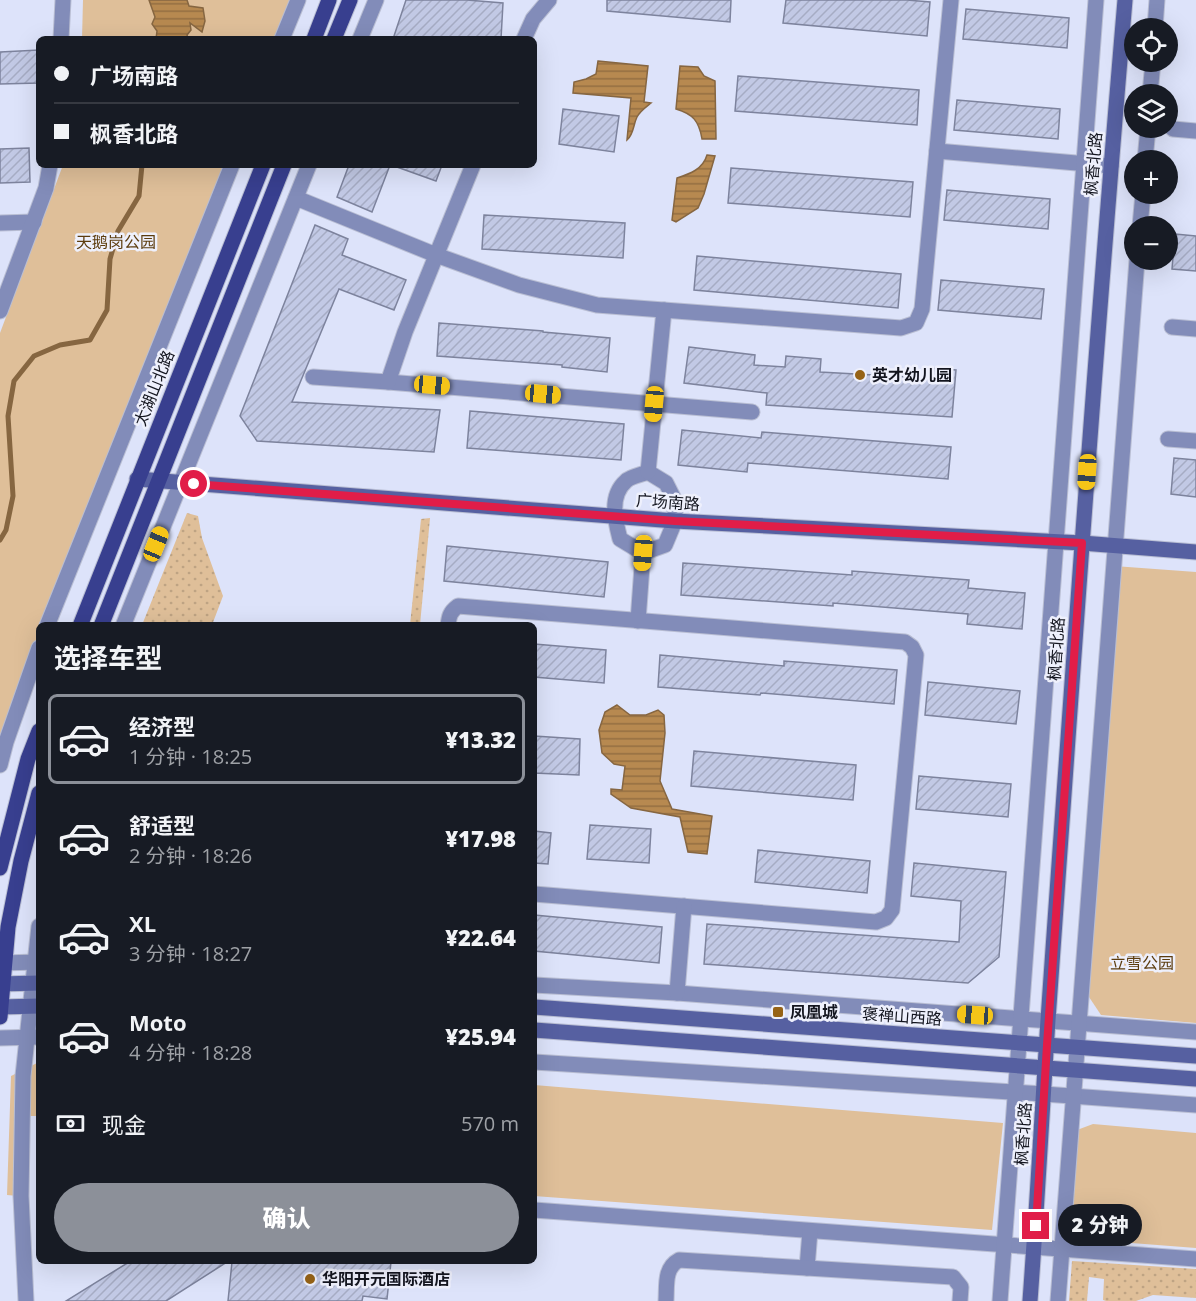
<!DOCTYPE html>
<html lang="zh">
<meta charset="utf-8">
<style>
:root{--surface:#171b24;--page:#242831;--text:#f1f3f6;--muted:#9ea1a6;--line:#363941;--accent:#8c9099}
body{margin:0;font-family:"Open Sans","Noto Sans SC",sans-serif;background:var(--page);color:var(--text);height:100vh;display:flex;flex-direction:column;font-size:22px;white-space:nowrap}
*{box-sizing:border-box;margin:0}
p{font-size:20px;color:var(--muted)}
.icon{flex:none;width:33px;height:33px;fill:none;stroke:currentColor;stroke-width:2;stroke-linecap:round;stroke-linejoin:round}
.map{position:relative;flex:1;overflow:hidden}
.details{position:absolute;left:36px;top:622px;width:501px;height:642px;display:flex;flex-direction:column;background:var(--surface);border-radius:9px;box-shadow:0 6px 24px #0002}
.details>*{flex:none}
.top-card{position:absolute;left:36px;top:36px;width:501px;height:132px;border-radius:9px;box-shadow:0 6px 24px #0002;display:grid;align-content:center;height:132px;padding:0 18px;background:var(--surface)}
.tools{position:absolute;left:1124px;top:18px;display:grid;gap:12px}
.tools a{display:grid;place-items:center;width:54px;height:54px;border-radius:50%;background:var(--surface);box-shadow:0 6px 24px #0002;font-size:30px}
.end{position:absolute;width:27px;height:27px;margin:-14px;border:8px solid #e11d48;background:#fff;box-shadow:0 0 0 3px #fff}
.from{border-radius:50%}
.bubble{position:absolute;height:42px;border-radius:21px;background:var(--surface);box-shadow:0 6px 24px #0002;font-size:20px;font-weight:800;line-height:42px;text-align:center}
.car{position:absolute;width:18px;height:36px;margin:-18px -9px;border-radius:8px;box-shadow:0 0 4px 2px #0007;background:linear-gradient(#f5c518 24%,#345 0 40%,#f5c518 0 76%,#345 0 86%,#f5c518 0)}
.top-card b{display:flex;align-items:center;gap:21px;height:57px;font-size:22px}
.top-card b+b{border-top:2px solid var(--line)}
.top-card i{width:15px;height:15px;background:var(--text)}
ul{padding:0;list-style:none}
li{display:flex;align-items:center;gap:18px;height:90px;margin:0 12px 9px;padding:0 6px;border:3px solid transparent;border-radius:9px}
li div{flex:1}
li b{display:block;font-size:22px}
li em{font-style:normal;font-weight:800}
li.selected{border-color:var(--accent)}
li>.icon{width:54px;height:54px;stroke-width:1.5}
h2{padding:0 18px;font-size:27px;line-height:72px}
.pay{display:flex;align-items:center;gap:15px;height:66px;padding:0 18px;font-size:22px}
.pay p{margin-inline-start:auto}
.cta{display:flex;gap:12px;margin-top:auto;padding:12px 18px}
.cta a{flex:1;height:69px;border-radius:36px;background:var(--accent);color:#fff;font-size:24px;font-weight:800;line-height:69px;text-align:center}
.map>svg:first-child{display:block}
.grass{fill:url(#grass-dots)}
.park{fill:#dfbf99}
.water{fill:url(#water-rules);stroke:#866641;stroke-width:1.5}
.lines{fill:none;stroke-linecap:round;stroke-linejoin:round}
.stream{stroke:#866641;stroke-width:5}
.building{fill:url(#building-hatch);stroke:#7d839d;stroke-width:1.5}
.street-casing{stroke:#b9bed3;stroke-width:17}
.secondary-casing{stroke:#b9bed3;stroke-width:17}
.primary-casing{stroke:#b9bed3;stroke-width:17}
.street{stroke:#828cb9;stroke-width:15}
.secondary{stroke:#5660a1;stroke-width:15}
.primary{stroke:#383f8f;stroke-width:15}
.route{stroke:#e11d48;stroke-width:8}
.poi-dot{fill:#966317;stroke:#eef0fc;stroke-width:2}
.labels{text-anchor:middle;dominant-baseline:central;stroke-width:5;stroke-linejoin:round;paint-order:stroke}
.street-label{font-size:16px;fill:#13151f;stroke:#eef0fc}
.park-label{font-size:16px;fill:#5c3c0e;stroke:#eef0fc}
.poi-label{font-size:16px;font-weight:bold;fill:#13151f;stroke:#eef0fc;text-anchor:start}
</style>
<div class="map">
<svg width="1196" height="1301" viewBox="0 0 1196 1301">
<defs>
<pattern id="grass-dots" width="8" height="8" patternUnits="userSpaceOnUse" patternTransform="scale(1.5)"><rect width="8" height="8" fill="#dfbf99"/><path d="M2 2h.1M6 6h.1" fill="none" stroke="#bea383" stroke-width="1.8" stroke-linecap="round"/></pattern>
<pattern id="water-rules" width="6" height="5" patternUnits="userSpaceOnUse" patternTransform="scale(1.5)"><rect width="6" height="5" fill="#b78950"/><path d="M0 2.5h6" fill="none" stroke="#946f42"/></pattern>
<pattern id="building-hatch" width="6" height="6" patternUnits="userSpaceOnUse" patternTransform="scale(1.5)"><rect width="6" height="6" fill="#c2c9e5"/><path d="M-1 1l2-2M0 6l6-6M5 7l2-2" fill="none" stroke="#a6acc4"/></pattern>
</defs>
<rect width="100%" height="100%" fill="#dde3fa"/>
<g class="grass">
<polygon points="187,513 198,516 202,538 223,596 212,625 142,625"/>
<polygon points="430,518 420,625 410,625 421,519"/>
<polygon points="1072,1261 1196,1269 1196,1298 1153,1295 1136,1301 1106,1301 1103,1300 1104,1279 1089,1277 1087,1301 1069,1301"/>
</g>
<g class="park">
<polygon points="83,0 295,0 279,39 82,39"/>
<polygon points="63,165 229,165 44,625 39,626 39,639 0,736 0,333"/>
<polygon points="1114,566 1196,572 1196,1023 1101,1015 1085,991"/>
<polygon points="39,1062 39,1116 20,1116 18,1196 7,1195 11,1076"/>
<polygon points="534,1085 1003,1123 992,1230 534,1196"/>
<polygon points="1093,1124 1196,1133 1196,1248 1067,1238 1077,1130"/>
</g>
<g class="water">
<polygon points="149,0 187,0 189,6 203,8 205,21 202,32 190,23 191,30 187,35 188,39 156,39 157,31 152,24 155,17"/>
<path d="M598,61l50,5 -4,36 7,1c-5,4 -11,8 -14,14 -4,8 -3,17 -10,23l4,-42 -58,-5 1,-11 12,-3 10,-5z"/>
<path d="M680,66l18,1 6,9 11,5 1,58h-14c-3,-18 -9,-25 -26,-30z"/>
<path d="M707,155l8,1 -11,38 -6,14 -22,14 -4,-2 5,-42c13,-4 26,-9 30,-23z"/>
<polygon points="617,705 630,715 646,715 658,710 664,715 665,733 660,781 672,809 712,816 707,854 688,852 680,817 631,808 611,794 611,789 622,790 625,766 614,764 602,753 599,730 605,712"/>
</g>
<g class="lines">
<polyline class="stream" points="0,540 6,530 13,496 8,416 14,381 34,356 60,345 90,340 107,310 110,259 118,231 139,196 142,165"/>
</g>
<g class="building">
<polygon points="406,0 467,0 503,3 501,39 393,39"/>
<polygon points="607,0 731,0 730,22 607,11"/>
<polygon points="786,0 907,0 930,2 927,36 783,23"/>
<polygon points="966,9 1069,18 1067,48 963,39"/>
<polygon points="39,50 39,83 0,84 0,52"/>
<polygon points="738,76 919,90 917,125 735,111"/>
<polygon points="957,100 1060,109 1058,139 954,130"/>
<polygon points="563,109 619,116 614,152 559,144"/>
<polygon points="29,148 30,182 0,183 0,149"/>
<polygon points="349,165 390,165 372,212 337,197"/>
<polygon points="398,165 442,165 436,181 397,167"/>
<polygon points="731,168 913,182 910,217 728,203"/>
<polygon points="947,190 1050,199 1048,229 944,220"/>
<polygon points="484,215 625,223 623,258 482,249"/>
<polygon points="315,225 348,239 342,255 406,280 394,310 339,289 292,402 440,410 434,452 257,441 240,416"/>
<polygon points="1175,234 1196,236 1196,271 1172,269"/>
<polygon points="697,256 901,274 898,308 694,290"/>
<polygon points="941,280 1044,289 1041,319 938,310"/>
<polygon points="439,323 543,331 543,332 610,338 607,372 562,367 562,365 437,356"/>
<polygon points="689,347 755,355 754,365 785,367 786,356 821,359 820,372 928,378 929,368 956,370 952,417 766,405 767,393 684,383"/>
<polygon points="470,411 624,424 621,460 467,448"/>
<polygon points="682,430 761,438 762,432 951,447 948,479 748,463 747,472 678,465"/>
<polygon points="1174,458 1196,460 1196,497 1171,494"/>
<polygon points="447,546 608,562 604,597 444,581"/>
<polygon points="683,563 852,575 852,571 969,580 968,588 1025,593 1022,629 967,624 968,614 833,603 833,606 681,595"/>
<polygon points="534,644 606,650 604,683 534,677"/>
<polygon points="660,655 784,666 784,661 897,670 894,704 761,693 760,695 658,687"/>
<polygon points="928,682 1020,691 1016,724 925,715"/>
<polygon points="534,736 580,739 579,775 534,773"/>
<polygon points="694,751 856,765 853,800 691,786"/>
<polygon points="919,776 1011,784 1008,817 916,809"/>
<polygon points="590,825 651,829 649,863 587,859"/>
<polygon points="534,831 551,833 548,864 534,863"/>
<polygon points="758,850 870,861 867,893 755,882"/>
<polygon points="914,863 1006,872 999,957 968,983 704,964 707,924 959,942 961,901 911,896"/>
<polygon points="534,915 662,927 659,963 534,951"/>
<polygon points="129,1262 227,1262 166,1301 66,1301"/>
<polygon points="232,1262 391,1262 387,1299 363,1296 362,1301 228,1301"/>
</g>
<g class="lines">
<defs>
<g id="street">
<polyline points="1155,28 1157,0"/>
<polyline points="61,39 63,0"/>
<polyline points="282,39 298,0"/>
<polyline points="360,39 376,0"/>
<polyline points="524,39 533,19 549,0"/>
<polyline points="1150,94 1153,62"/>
<polyline points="1173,129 1196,131"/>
<polyline points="937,151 1111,166"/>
<polyline points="1145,160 1148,128"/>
<polyline points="296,198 436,255 519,285 597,305 901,328 916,323 922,309 951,0"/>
<polyline points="0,223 34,222"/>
<polyline points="1140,226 1143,194"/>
<polyline points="0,311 46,188 50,165"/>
<polyline points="1172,327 1196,329"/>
<polyline points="313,377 388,382 752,412"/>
<polyline points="388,382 405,332 473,165"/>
<polyline points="1168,439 1196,441"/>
<path d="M648,472l18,11 9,18v20l-10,24 -22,8 -23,-14c-5,-19 -11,-43 6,-58 5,-5 15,-6 22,-9z"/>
<polyline points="648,472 664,310"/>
<polyline points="638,621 643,553"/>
<polyline points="47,626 232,165"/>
<polyline points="123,626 309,165"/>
<path d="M448,626c1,-10 2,-14 10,-20l447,36 7,5 4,8 -24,255 -6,8 -10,4 -342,-28"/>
<polyline points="0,765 6,742 39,648"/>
<polyline points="0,963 39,962"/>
<polyline points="534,985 677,993 1196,1032"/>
<polyline points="677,993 684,906"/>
<polyline points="0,1038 39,1037"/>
<polyline points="534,1062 1044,1094 1196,1105"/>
<polyline points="534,1210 1196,1259"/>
<polyline points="807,1268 810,1231"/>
<polyline points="26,1301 21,1196 23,1076 39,926"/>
<path d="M666,1301c1,-16 -2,-33 13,-41l274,17 8,10 -1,14"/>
<polyline points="1000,1301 1096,0"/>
<polyline points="1058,1301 1137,260"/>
</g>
<g id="secondary">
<polyline points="137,479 675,521 1082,543 1196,552"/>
<polyline points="0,984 39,983"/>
<polyline points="0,1007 39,1006"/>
<polyline points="534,1007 1196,1056"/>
<polyline points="534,1030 1196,1079"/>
<path d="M1030,1301c7,-94 12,-188 18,-281 24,-340 48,-680 77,-1020"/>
</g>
<g id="primary">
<polyline points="314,39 329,0"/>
<polyline points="334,39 350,0"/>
<polyline points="80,626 263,165"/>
<polyline points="101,626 284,165"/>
<polyline points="0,868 28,759 39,731"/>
<polyline points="0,1017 8,927 21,861 39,793"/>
</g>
</defs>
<use href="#street" class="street-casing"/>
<use href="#secondary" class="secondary-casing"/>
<use href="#primary" class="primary-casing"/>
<use href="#street" class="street"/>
<use href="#secondary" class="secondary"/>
<use href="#primary" class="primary"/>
</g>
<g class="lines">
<polyline class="route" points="194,484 675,521 1082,543 1047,1045 1036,1226"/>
</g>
<g class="poi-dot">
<circle cx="860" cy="375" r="6"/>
<rect x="772" y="1006" width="12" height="12" rx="3"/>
<circle cx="310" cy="1279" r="6"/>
</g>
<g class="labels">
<g class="street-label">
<text transform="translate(1093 164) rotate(-85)">枫香北路</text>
<text transform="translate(154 388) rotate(-68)">太湖山北路</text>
<text transform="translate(668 502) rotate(4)">广场南路</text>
<text transform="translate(1056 649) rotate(-86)">枫香北路</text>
<text transform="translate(902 1016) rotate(4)">褒禅山西路</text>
<text transform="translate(1023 1134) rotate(-86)">枫香北路</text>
</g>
<g class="park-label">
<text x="116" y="242">天鹅岗公园</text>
<text x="1142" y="963">立雪公园</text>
</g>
<g class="poi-label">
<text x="872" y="375">英才幼儿园</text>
<text x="790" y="1012">凤凰城</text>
<text x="322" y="1279">华阳开元国际酒店</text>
</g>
</g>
</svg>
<div class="tools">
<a><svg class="icon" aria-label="locate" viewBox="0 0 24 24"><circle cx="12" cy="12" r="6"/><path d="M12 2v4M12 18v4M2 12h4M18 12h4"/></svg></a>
<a><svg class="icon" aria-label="layers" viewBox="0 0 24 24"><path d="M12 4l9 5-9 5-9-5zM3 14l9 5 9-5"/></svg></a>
<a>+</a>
<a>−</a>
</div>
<i class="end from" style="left:194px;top:484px"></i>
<i class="end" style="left:1036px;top:1226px"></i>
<div class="bubble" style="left:1058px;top:1204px;width:84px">2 分钟</div>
<i class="car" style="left:432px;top:385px;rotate:95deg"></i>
<i class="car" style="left:543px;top:394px;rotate:95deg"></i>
<i class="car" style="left:654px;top:404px;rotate:185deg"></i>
<i class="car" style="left:1087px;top:472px;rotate:184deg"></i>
<i class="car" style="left:156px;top:544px;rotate:22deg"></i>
<i class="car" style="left:643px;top:553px;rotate:184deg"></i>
<i class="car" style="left:975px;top:1015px;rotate:274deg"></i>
<div class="top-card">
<b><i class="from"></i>广场南路</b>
<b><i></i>枫香北路</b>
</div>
<section class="details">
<h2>选择车型</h2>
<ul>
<li class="selected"><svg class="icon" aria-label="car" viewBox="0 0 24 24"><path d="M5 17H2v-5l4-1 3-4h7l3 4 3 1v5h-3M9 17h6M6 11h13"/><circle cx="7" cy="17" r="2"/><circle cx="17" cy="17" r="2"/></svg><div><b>经济型</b><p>1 分钟 · 18:25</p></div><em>¥13.32</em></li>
<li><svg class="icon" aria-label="car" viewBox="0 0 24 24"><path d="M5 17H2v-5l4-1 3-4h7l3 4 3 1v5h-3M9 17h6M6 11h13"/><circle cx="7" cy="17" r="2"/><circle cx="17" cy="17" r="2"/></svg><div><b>舒适型</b><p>2 分钟 · 18:26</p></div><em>¥17.98</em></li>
<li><svg class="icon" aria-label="car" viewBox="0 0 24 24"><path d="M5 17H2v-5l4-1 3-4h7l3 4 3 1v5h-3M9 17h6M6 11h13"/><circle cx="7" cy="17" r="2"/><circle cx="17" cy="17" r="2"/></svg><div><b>XL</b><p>3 分钟 · 18:27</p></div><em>¥22.64</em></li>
<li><svg class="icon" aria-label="car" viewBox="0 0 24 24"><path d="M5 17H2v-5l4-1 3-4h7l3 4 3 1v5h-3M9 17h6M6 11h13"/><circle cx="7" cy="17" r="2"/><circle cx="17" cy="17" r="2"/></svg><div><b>Moto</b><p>4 分钟 · 18:28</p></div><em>¥25.94</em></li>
</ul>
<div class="pay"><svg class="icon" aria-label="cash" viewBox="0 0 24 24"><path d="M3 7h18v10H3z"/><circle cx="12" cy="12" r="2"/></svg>现金<p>570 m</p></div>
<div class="cta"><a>确认</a></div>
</section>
</div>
